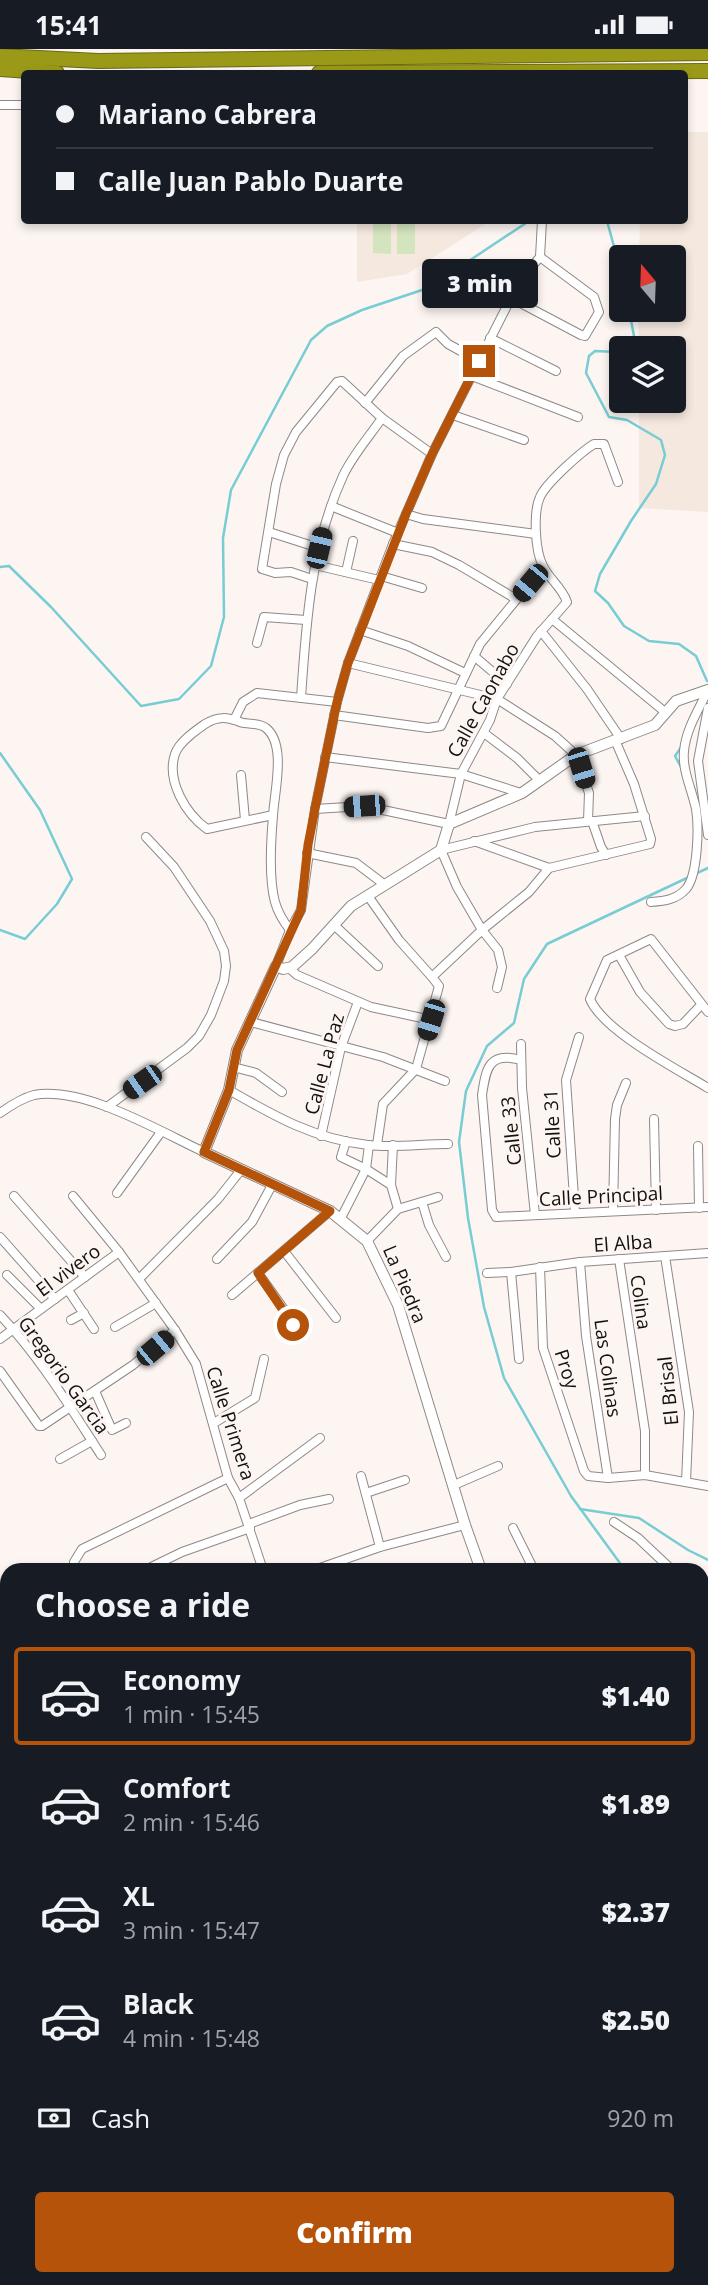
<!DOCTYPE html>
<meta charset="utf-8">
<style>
:root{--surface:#171b24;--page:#242831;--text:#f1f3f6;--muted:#9ea1a6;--line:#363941;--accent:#b45309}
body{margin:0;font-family:"Open Sans",sans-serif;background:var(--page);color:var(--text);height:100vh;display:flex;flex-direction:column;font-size:26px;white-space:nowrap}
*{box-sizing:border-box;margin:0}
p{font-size:23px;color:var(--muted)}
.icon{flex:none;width:38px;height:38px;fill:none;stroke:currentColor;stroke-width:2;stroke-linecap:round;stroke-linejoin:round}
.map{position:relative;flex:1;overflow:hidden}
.drawer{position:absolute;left:0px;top:1514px;width:709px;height:723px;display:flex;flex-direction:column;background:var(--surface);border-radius:21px 21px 0 0;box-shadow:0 4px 10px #0003}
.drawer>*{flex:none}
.guide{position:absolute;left:21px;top:21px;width:667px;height:154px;border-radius:7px;box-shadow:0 4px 10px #0003;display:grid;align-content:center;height:154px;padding:0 35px;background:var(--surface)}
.needle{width:46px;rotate:341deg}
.controls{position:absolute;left:609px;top:196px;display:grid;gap:14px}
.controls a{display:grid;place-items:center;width:77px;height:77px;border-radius:7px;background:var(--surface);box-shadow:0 4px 10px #0003;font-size:35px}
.end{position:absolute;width:32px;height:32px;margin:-16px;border:9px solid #b45309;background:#fff;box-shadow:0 0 0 4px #fff}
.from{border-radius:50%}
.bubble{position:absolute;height:49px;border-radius:7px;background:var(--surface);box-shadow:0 4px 10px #0003;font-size:23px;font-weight:800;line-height:49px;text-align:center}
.car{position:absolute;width:21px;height:42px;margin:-21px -10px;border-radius:9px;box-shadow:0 0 5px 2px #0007;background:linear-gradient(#222 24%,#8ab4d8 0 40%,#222 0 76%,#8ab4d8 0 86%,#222 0)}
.guide b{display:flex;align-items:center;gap:24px;height:66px;font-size:26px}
.guide b+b{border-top:2px solid var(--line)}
.guide i{width:18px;height:18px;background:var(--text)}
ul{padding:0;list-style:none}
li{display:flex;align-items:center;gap:21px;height:98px;margin:0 14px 10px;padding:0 21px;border:4px solid transparent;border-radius:7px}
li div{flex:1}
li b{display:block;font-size:26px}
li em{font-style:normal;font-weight:800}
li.selected{border-color:var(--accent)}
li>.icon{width:63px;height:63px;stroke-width:1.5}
h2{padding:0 35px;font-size:32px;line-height:84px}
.pay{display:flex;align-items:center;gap:18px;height:77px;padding:0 35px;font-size:26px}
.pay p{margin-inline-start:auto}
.cta{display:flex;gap:14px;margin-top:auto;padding:14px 35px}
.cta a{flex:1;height:80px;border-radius:7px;background:var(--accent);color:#fff;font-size:28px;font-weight:800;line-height:80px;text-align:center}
.status{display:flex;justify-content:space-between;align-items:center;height:49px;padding:0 35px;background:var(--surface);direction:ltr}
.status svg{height:19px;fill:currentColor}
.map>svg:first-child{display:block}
.built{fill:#f5e8df}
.green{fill:#d4e4bf}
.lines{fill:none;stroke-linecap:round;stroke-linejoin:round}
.stream{stroke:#78ccd3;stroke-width:2.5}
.street-casing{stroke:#8f8985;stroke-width:10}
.secondary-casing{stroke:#8f8985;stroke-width:12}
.highway-casing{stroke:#6b6a15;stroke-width:16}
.street{stroke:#fff;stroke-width:8}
.secondary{stroke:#fff;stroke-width:10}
.highway{stroke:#9a9a18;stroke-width:14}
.route{stroke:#b45309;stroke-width:9}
.labels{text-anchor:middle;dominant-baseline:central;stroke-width:6;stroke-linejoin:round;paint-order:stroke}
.street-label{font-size:19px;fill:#13110f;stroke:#fcf5f2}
</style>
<div class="status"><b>15:41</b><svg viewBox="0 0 49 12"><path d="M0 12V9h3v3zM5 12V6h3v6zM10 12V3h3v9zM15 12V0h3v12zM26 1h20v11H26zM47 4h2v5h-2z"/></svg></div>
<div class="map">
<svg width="708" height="2236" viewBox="0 0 708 2236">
<rect width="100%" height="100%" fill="#fcf5f2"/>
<g class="built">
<polygon points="684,83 708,83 708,463 639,459 639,352 674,352 674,299 639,299 638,261 674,261 674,208 639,208 640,172 684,172"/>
<polygon points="357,172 490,172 407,225 357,233"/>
</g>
<g class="green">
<polygon points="373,172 391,172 391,205 373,204"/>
<rect x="397" y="172" width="18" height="33"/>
</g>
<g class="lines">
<g class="stream">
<polyline points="607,172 621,223"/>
<polyline points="622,299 634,287 629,261"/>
<polyline points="621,300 618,303 595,302 589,307 586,324 609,368 627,371 661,391 665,406 656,435 631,472 600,525 595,542 608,554 624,577 649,592 679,595 696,607 707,632"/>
<polyline points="0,518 9,517 51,558 141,657 179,650 211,617 224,568 223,489 231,441 311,291 327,277 362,261 428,239 529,172"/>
<polyline points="0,704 40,761 72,830 57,855 25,890 0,881"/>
<polyline points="681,718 675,707 682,697"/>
<polyline points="695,825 708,819"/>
<polyline points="580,1460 639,1469 688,1501 708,1511"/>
<polyline points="625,1521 571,1447 504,1329 484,1258 468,1169 459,1093 466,1042 487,997 514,974 524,930 547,895 689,828"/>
<polyline points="702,1658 708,1661"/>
<polyline points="702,1710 708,1703"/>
<polyline points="702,1840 702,1841"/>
<polyline points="702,1927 708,1934"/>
<polyline points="0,2157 7,2156"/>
<polyline points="702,2165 703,2147 708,2141"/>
<polyline points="702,2182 708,2197"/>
</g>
<defs>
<g id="street">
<polyline points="0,56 24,56"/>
<polyline points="511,249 581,286 585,287 599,263 594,248 540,208"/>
<polyline points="490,289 556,322"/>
<polyline points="472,327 578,368"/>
<polyline points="365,354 403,307 436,283 448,295 479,312"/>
<polyline points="453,366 524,391"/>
<polyline points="331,457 398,484"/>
<polyline points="406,465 423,470 536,485"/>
<polyline points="269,483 319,499"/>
<polyline points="393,495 432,503 459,516 516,550"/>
<polyline points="315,516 379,531"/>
<polyline points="346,523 353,492"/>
<polyline points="381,527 422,539"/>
<polyline points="312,530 291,523 275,524 262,520 276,435 284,406 296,383 337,333 342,332 382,369 432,405"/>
<polyline points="552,570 665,663"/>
<polyline points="360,581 408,597 465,624"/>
<polyline points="541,582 587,640 621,690"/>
<polyline points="257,594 264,568 306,571"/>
<polyline points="474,607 507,635"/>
<polyline points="348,614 497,650 555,687 576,706 589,744 588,772"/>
<path d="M301,649c5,-76 10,-152 42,-222 9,-20 26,-39 39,-58"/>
<polyline points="708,659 698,712 708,786"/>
<polyline points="334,666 428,679 441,677 480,595 543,518"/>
<polyline points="234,671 243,653 257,644 337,653"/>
<polyline points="484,684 517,709 539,731"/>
<polyline points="325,708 461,725 521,744"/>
<polyline points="241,726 245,771"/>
<path d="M315,760l49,-3 85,18 12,-50 29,-54 7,-21 40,-63 30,-34c-5,-15 -18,-23 -24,-36 -8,-15 -10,-54 -3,-69 6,-14 41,-45 54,-53h10l14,38"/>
<path d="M273,766l-66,14c-21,-15 -41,-48 -32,-75 4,-12 20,-23 30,-30 13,-8 22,-7 35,-2 9,3 19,0 26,6 21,17 8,65 7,88 -2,23 -4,64 2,86 3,11 8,19 15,28"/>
<polyline points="592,772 601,798 606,806"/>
<polyline points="474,792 549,819 650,795 651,790 634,735 615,691"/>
<polyline points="307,804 356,814 385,836"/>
<polyline points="368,847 399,891 432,928"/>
<path d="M651,853c13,-1 25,-2 35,-13 12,-14 13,-62 10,-80 -4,-19 -14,-39 -12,-58 2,-22 15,-42 24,-61"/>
<polyline points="334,876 378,917"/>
<polyline points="619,906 640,943 669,975 675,977 683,975 701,956"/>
<polyline points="276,917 290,881 301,861 315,760 337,653 348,614 393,495 432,405 511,249 528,222 540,208 542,172"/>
<polyline points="289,919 297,926 371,958 431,971"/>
<polyline points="497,939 502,918 498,901 482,881 457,838 441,801 535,778 645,767"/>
<path d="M708,963l-57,-73 -44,21 -17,39c13,32 87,70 118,89"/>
<polyline points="251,973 383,1008 445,1032"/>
<polyline points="521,995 522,1039 535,1166"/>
<path d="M521,1011c-32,-9 -35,8 -39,35l10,115 4,7 212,-10"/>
<polyline points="233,1018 256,1024 282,1043"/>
<path d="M229,1041c45,26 85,49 139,55 26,3 54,-1 80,-1"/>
<polyline points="107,1058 187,999 199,987 211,966 224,932 226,917 224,902 210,872 174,818 146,788"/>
<path d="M0,1064c10,-7 22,-15 34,-18 50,-9 125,36 170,57"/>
<polyline points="654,1070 656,1161"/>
<polyline points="321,1087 341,998 358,953"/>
<polyline points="346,1092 341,1108 366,1120 391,1136"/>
<polyline points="377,1096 383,1055 416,1020 439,937 432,928 482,881 529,843 549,819"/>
<polyline points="393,1096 391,1136 398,1160"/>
<polyline points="698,1097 699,1159"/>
<polyline points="117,1144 161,1083"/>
<polyline points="14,1147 85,1228"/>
<polyline points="73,1147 119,1203 175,1281 196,1315 228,1429 239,1449 263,1521"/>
<polyline points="422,1153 429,1176 446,1208"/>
<polyline points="613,1162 615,1070 617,1056 626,1034"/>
<polyline points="575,1163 566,1031 579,988"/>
<polyline points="341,1169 366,1120 369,1096"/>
<polyline points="0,1188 55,1250"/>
<polyline points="367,1192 398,1160 438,1148"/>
<polyline points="284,1202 336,1269"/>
<polyline points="665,1207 689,1363 686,1433"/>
<polyline points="217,1210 252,1173 272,1136"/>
<polyline points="619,1210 645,1382 645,1426"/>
<polyline points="580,1213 586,1287 608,1429"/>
<polyline points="540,1218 543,1299 584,1422 588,1427 608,1429 645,1426 708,1437"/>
<polyline points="511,1223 519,1310"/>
<polyline points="258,1224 290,1269 296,1288"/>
<polyline points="487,1224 511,1223 580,1213 708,1204"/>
<polyline points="7,1226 41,1260"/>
<polyline points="139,1230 218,1150 241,1121"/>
<polyline points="68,1241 94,1280"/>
<polyline points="232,1246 330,1162"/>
<path d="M0,1266c39,41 70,92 101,140"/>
<polyline points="71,1271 84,1264"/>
<polyline points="115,1278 156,1254"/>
<polyline points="0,1290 119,1203"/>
<polyline points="0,1322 39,1377 42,1377 133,1316 175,1281"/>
<polyline points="95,1342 112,1381 126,1374"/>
<polyline points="214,1374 255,1349 264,1310"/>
<polyline points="60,1410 92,1392"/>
<polyline points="361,1427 380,1498"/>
<polyline points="454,1436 498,1417"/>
<polyline points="366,1444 405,1431"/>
<polyline points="239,1449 320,1389"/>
<polyline points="614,1473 638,1489 672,1521"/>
<polyline points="249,1475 300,1456 329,1450"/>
<polyline points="513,1479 534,1521"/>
<polyline points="75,1521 74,1513 82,1500 228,1429"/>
<polyline points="145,1521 182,1503 250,1479"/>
<polyline points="314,1521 380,1498 465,1476"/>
<polyline points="702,1553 708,1561"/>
<polyline points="0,1585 7,1587"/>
<polyline points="0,1748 7,1732"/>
<polyline points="0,1857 7,1863"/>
<polyline points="0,1947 7,1949"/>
<polyline points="0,2112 7,2113"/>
<polyline points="0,2195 7,2195"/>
<polyline points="149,2230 168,2236"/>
<polyline points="259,2230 261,2236"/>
<polyline points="331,2230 333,2236"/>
<polyline points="372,2230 374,2236"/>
<polyline points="430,2230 430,2231"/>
<polyline points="492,2230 494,2236"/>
<polyline points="625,2230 627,2236"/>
<polyline points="43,2236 44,2230"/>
<polyline points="94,2236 95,2230"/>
<polyline points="696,2236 708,2230"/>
</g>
<g id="secondary">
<polyline points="481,1521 465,1476 398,1256 367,1192 330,1162 204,1103 229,1041 237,1001 276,917 283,920 292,918 312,900 351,857 441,801 449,775 522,744 576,706 655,676 676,652 708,641"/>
<polyline points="689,2230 691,2236"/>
</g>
<g id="highway">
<polyline points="0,7 98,12 708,4"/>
<polyline points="0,20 57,24"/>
<polyline points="319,24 708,22"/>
</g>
</defs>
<use href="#street" class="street-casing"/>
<use href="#secondary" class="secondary-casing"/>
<use href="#highway" class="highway-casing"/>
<use href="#street" class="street"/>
<use href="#secondary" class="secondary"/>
<use href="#highway" class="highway"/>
</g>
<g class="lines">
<polyline class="route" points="293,1276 258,1224 330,1162 204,1103 229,1041 237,1001 301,861 308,796 315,760 337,653 348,614 406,465 432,405 479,312"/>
</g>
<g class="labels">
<g class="street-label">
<text transform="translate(483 651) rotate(-61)">Calle Caonabo</text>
<text transform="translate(324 1015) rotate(-75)">Calle La Paz</text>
<text transform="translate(552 1075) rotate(-93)">Calle 31</text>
<text transform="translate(511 1082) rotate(-96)">Calle 33</text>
<text transform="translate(601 1147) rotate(-3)">Calle Principal</text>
<text transform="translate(623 1194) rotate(-4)">El Alba</text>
<text transform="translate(68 1221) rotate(-36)">El vivero</text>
<text transform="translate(405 1235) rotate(67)">La Piedra</text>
<text transform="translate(641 1253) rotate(82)">Colina</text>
<text transform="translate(608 1319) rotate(82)">Las Colinas</text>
<text transform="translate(567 1320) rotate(72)">Proy</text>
<text transform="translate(64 1326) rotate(54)">Gregorio Garcia</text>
<text transform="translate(668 1342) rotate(-96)">El Brisal</text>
<text transform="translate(231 1374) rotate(72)">Calle Primera</text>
</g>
</g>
</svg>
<div class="controls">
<a><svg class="needle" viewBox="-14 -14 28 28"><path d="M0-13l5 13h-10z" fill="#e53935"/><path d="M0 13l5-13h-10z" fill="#9ea1a6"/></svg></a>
<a><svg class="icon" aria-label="layers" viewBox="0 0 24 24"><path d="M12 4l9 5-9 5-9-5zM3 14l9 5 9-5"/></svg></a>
</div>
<i class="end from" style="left:293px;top:1276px"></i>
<i class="end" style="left:479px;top:312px"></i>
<div class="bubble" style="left:422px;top:210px;width:116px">3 min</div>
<i class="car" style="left:319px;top:499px;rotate:13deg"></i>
<i class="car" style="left:530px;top:534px;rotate:220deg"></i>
<i class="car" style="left:581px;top:719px;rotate:163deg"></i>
<i class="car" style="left:364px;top:757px;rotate:266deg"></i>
<i class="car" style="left:431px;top:971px;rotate:197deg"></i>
<i class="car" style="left:142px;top:1033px;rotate:235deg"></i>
<i class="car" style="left:155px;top:1299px;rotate:50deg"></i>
<div class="guide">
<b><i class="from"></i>Mariano Cabrera</b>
<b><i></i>Calle Juan Pablo Duarte</b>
</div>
<section class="drawer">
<h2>Choose a ride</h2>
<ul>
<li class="selected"><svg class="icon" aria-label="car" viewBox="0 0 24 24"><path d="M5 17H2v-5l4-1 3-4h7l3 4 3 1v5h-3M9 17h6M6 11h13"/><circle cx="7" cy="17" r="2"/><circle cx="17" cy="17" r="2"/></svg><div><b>Economy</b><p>1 min · 15:45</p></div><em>$1.40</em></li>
<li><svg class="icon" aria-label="car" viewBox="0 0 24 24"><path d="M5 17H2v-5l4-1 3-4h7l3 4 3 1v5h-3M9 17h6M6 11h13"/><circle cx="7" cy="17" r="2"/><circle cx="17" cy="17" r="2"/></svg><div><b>Comfort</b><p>2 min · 15:46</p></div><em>$1.89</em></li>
<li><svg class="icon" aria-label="car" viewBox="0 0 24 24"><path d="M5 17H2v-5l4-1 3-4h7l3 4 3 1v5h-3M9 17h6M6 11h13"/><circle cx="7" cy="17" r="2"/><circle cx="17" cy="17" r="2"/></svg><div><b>XL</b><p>3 min · 15:47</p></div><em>$2.37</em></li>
<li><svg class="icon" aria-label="car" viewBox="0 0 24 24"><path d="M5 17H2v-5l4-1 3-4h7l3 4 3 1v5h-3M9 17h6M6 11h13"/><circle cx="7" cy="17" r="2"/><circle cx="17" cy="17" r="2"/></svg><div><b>Black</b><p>4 min · 15:48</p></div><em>$2.50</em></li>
</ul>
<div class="pay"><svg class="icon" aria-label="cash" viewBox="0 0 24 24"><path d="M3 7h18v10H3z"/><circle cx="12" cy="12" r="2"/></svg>Cash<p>920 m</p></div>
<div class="cta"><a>Confirm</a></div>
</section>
</div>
